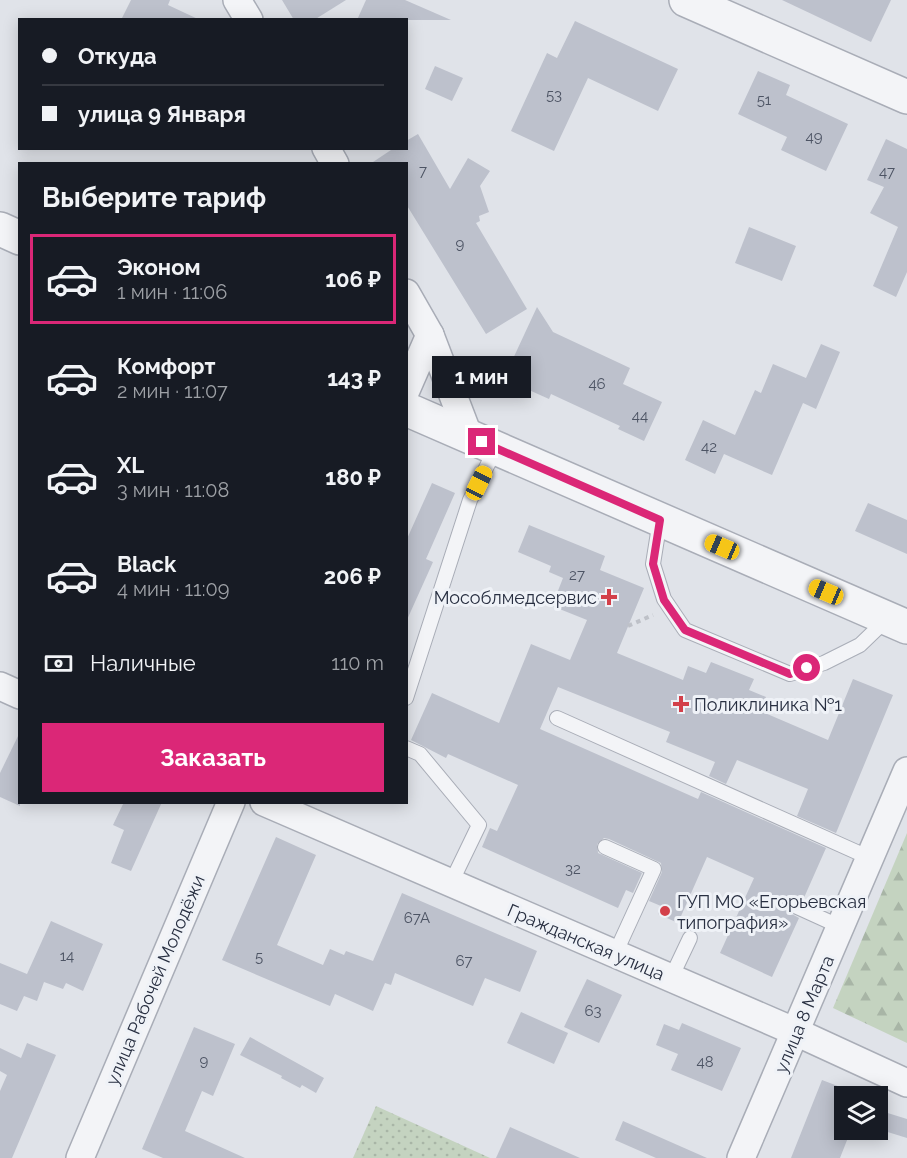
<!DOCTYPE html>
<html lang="ru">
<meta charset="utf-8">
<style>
:root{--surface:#171b24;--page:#242831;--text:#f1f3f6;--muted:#9ea1a6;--line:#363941;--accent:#db2777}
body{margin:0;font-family:Raleway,sans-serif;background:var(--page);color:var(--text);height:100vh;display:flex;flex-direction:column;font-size:22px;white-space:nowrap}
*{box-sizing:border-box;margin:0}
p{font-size:20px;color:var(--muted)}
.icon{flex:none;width:33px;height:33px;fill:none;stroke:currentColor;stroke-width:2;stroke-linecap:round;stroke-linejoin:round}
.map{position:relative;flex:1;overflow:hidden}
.drawer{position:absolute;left:18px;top:162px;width:390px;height:642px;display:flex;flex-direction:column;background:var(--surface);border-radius:0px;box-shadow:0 3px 15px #0003}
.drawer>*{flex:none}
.top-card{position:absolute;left:18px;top:18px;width:390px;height:132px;border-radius:0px;box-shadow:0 3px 15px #0003;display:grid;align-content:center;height:132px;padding:0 24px;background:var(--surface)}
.buttons{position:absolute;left:834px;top:1086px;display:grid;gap:12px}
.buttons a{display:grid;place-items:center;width:54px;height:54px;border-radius:0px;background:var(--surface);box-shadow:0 3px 15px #0003;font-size:30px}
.end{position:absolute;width:27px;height:27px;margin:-14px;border:8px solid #db2777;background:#fff;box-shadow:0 0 0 3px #fff}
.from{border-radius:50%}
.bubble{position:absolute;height:42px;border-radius:0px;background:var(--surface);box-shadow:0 3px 15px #0003;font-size:20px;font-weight:700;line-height:42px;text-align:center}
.car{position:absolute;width:18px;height:36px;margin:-18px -9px;border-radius:8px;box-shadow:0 0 4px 2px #0007;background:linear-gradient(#f5c518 24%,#345 0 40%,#f5c518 0 76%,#345 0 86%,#f5c518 0)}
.top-card b{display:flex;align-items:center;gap:21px;height:57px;font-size:22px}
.top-card b+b{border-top:2px solid var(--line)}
.top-card i{width:15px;height:15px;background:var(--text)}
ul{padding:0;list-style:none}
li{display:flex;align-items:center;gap:18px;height:90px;margin:0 12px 9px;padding:0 12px;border:3px solid transparent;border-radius:0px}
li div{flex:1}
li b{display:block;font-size:22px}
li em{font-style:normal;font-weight:700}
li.active{border-color:var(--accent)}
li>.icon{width:54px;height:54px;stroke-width:1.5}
h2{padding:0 24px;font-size:27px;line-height:72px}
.pay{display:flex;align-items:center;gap:15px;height:66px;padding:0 24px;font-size:22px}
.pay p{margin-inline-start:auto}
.cta{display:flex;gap:12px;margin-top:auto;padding:12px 24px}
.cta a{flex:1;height:69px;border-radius:0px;background:var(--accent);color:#fff;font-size:24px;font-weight:700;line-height:69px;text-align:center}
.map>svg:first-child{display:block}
.grass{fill:url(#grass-dots)}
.forest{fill:url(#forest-firs)}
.building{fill:#bdc1cc}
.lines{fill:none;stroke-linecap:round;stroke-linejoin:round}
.service-casing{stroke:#a9adb7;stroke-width:16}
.minor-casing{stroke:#a9adb7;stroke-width:30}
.tertiary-casing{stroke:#a9adb7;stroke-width:36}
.path{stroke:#bec1c8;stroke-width:4;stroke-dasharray:4.5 4.5;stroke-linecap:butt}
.service{stroke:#f3f4f7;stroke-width:14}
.minor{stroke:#f3f4f7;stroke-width:27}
.tertiary{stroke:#f3f4f7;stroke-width:33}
.route{stroke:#db2777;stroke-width:8}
.poi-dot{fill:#d3404a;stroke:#eff2f7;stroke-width:2}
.labels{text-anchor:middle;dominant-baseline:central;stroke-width:6;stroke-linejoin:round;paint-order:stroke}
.number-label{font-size:15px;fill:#4d5464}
.poi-label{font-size:18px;fill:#282f41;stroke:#eff2f7;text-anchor:start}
.street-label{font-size:18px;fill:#282f41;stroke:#eff2f7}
</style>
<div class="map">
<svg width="907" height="1158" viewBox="0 0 907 1158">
<defs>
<pattern id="grass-dots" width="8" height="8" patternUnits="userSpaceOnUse" patternTransform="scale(1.5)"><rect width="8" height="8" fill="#c4d3c0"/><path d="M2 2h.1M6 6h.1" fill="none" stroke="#a8b5a6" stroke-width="1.8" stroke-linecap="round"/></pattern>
<pattern id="forest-firs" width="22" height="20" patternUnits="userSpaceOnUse" patternTransform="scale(1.5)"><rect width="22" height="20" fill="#c4d3c0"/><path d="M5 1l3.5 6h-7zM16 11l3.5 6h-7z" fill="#a8b5a6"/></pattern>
</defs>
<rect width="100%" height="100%" fill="#e0e3e9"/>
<polygon class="grass" points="376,1106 490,1158 353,1158"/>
<polygon class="forest" points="907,833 907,1043 833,1008"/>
<g class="building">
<polygon points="131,0 170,0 168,5 200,20 121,20"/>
<polygon points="282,0 346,0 314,20 294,20"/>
<polygon points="366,0 405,0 451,20 357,20"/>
<polygon points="782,0 891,0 871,42"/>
<polygon points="575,21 678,69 658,111 588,78 554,151 511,131 547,53 557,58"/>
<polygon points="435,66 463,78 452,101 425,89"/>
<polygon points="758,71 790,85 786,95 848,124 826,171 781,150 787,137 738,114"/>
<polygon points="418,134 450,189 468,158 490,171 480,186 489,212 479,216 480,221 476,223 527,309 486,334 406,204 406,164 370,164 394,148 406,148 406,141"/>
<polygon points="886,139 907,149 907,272 896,297 873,286 898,227 870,213 884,187 867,180"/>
<polygon points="749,227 796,246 782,281 735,263"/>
<polygon points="537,307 553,332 630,368 623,384 662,402 644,441 618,429 620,426 551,394 549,399 520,386 527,370 511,363"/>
<polygon points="821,344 840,352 816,409 803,403 772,475 724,454 715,474 685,460 703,420 735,435 755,390 761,393 773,364 806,378"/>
<polygon points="432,483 455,493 426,559 433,562 406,622 406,541"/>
<polygon points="868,503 907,520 907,554 855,531"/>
<polygon points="529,525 605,556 600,570 644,588 617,653 683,680 688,666 706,673 711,662 754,679 749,690 766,697 760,711 828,740 853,679 893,695 836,833 797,816 808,789 737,760 726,784 709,776 715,762 666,742 670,732 558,687 540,729 698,799 701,792 826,848 803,900 796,898 789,904 790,913 799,918 772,977 720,953 754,878 707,857 678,923 658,914 661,906 649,901 662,872 661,863 609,839 604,838 597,844 598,853 642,873 633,893 626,890 618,908 482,847 490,828 497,831 518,785 448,754 446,758 411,740 432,693 499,723 531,644 570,660 587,620 552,606 563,578 549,572 551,566 518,552"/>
<polygon points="20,732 20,806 0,797 0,773"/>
<polygon points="124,802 162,802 131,871 111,863 124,830 113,825"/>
<polygon points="276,837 316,855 277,945 323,965 330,949 344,955 346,951 373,961 402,893 537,951 520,992 485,978 473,1006 395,973 391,985 385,983 373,1011 335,994 330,1006 222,960"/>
<polygon points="51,921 103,944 83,991 66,983 63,989 44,982 37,1001 24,996 17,1011 0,1004 0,963 27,974"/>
<polygon points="587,979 622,995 599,1043 564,1027"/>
<polygon points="521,1012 568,1033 554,1064 507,1043"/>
<polygon points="682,1023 741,1048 722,1091 671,1070 678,1054 656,1045 664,1024 679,1030"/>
<polygon points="194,1027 235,1044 213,1096 202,1091 185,1131 245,1158 163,1158 142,1149"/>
<polygon points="250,1037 324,1078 316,1093 302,1085 300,1088 281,1078 282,1076 240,1055"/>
<polygon points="27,1043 56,1055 12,1158 0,1158 0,1091 7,1075 0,1071 0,1048 21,1058"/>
<polygon points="822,1080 864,1096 844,1096 844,1130 851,1130 840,1158 791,1158"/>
<polygon points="878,1110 907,1119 907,1138 878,1129"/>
<polygon points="623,1121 707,1158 656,1158 615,1140"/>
<polygon points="510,1127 580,1158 496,1158"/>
</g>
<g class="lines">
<defs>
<g id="service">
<polyline points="660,520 653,564 664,599 685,630 790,674 824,663 860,645 887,619"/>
<polyline points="406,698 470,500 496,448"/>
<polyline points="557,718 870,858"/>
<polyline points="406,748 420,754 479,825 451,883"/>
<polyline points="605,847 654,869 615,954"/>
<polyline points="797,907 841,927"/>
<polyline points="671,978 690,938"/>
</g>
<g id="minor">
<polyline points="237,0 249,20"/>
<polyline points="326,148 335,164"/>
<polyline points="406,293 430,335 469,437"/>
<polyline points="406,390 430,335"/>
<polyline points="0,686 20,695"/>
<polyline points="264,802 796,1032 907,1083"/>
<polyline points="80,1158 231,802"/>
<polyline points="741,1158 907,771"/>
</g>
<g id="tertiary">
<polyline points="686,0 907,97"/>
<polyline points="0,229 20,238"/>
<polyline points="406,409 907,627"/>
</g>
</defs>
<use href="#service" class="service-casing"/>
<use href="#minor" class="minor-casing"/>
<use href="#tertiary" class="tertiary-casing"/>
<polyline class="path" points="628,626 653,615"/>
<use href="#service" class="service"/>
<use href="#minor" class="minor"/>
<use href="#tertiary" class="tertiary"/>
</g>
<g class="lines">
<polyline class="route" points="482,442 660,520 653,564 664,600 685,630 790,674 807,668"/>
</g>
<g class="poi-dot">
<path d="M606 588h6v6h6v6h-6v6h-6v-6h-6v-6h6z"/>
<path d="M678 695h6v6h6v6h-6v6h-6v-6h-6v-6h6z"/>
<circle cx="665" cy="911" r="6"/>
</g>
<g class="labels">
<g class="number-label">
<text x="554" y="95">53</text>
<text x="764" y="100">51</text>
<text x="814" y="137">49</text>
<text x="423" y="171">7</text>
<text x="887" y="172">47</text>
<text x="460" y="244">9</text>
<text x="597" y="384">46</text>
<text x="640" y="416">44</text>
<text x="709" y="447">42</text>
<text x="577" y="575">27</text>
<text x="573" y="869">32</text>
<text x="417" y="918">67А</text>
<text x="67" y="956">14</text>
<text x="259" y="957">5</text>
<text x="464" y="961">67</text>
<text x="593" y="1011">63</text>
<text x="204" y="1061">9</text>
<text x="705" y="1062">48</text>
</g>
<g class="poi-label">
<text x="597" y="597" text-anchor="end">Мособлмедсервис</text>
<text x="694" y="704">Поликлиника №1</text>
<text x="677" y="901">ГУП МО «Егорьевская<tspan x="677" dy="21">типография»</tspan></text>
</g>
<g class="street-label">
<text transform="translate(586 942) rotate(23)">Гражданская улица</text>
<text transform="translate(155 980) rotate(-67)">улица Рабочей Молодёжи</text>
<text transform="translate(804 1014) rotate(-67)">улица 8 Марта</text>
</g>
</g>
</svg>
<div class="buttons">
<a><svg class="icon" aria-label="layers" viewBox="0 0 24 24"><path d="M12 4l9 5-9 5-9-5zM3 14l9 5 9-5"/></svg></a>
</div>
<i class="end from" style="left:807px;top:668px"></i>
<i class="end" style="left:482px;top:442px"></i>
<div class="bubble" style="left:432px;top:356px;width:99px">1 мин</div>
<i class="car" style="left:479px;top:483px;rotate:26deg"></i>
<i class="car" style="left:722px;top:547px;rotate:293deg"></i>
<i class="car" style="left:826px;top:592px;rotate:293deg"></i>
<div class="top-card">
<b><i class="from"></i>Откуда</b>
<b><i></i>улица 9 Января</b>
</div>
<section class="drawer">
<h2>Выберите тариф</h2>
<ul>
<li class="active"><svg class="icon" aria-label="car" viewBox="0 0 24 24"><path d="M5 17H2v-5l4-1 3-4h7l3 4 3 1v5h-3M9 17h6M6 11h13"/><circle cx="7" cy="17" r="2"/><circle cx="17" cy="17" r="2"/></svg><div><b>Эконом</b><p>1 мин · 11:06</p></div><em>106 ₽</em></li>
<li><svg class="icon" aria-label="car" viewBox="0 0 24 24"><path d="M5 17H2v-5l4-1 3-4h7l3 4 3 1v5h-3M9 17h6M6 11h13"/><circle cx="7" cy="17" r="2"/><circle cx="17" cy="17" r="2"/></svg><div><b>Комфорт</b><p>2 мин · 11:07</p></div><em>143 ₽</em></li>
<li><svg class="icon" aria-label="car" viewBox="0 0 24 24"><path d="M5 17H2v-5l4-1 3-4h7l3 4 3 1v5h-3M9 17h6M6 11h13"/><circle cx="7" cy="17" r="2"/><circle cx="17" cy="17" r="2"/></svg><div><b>XL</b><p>3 мин · 11:08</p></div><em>180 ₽</em></li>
<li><svg class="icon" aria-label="car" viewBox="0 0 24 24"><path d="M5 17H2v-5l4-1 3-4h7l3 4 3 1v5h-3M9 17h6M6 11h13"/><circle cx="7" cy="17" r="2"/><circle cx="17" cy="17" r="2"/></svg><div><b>Black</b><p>4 мин · 11:09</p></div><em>206 ₽</em></li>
</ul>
<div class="pay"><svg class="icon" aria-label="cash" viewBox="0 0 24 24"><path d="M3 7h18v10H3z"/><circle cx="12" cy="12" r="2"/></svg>Наличные<p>110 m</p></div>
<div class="cta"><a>Заказать</a></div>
</section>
</div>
